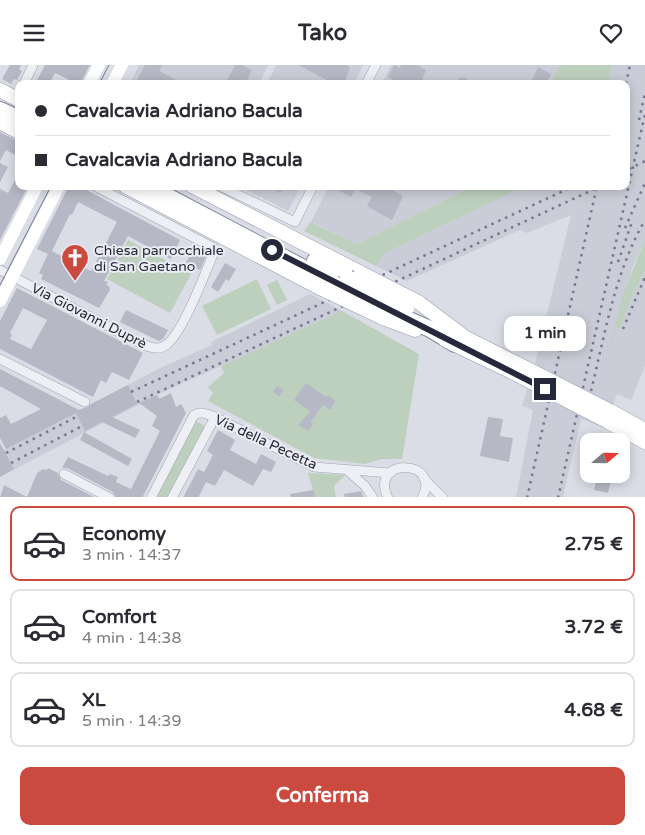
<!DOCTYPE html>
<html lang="it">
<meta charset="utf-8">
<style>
:root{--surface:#fff;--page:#f2f2f3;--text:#2b2b33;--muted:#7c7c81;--line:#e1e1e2;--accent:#cb4a40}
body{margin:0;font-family:"Varela Round",sans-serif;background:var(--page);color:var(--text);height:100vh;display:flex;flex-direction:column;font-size:19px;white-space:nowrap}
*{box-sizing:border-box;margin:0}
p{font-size:16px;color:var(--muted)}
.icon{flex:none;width:28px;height:28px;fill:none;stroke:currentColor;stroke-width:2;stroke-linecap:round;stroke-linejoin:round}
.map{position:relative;height:432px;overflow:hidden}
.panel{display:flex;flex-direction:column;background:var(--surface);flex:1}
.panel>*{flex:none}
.banner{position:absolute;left:15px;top:15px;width:615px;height:110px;border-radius:10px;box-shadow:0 2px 12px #0003;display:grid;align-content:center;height:110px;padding:0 20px;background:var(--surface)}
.needle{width:32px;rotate:70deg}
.buttons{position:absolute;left:580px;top:368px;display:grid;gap:10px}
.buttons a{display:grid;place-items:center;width:50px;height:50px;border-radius:10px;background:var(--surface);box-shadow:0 2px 12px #0003;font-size:25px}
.end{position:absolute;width:22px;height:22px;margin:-11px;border:6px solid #26293b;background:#fff;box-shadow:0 0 0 2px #fff}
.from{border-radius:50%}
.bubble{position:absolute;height:35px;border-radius:10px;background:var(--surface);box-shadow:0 2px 12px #0003;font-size:16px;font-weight:700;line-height:35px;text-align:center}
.banner b{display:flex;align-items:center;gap:18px;height:48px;font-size:19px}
.banner b+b{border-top:1px solid var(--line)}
.banner i{width:12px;height:12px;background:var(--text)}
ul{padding:9px 0 0;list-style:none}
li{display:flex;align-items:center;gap:15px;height:75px;margin:0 10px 8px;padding:0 10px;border:2px solid var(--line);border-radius:10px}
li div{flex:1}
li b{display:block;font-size:19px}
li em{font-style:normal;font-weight:700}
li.selected{border-color:var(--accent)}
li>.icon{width:45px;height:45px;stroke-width:1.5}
.button{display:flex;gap:10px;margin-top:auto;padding:10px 20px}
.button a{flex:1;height:58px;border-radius:10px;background:var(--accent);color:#fff;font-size:20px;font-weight:700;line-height:58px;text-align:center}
header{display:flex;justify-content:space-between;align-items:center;height:65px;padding:0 20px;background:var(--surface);font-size:22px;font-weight:700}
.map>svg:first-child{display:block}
.built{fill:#caccd7}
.green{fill:#bdcfbd;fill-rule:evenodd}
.building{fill:#b6b8c5;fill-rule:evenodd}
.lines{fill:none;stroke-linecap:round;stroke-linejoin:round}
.street-casing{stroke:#a1a3af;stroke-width:10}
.primary-casing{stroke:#9b9fb1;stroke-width:15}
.highway-casing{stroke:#83889c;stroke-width:18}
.street{stroke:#eeeff4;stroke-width:9}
.secondary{stroke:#fff;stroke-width:12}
.primary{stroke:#fff;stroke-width:14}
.highway{stroke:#fff;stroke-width:16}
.tram{stroke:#75798f;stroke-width:1}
.rail{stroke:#75798f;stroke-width:2.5;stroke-dasharray:2.5 5;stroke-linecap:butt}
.primary-bridge-casing{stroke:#9b9fb1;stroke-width:15;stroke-linecap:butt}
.highway-bridge-casing{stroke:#83889c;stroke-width:18;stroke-linecap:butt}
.primary-bridge{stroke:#fff;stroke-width:14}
.highway-bridge{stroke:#fff;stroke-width:16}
.route{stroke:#26293b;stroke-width:6}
.labels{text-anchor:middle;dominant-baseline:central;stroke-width:4;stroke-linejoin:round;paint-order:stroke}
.poi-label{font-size:14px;fill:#26293b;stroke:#ebecf4;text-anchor:start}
.street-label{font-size:14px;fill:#26293b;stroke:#ebecf4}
</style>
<header><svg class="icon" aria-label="menu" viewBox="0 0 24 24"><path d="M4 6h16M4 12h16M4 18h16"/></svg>Tako<svg class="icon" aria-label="heart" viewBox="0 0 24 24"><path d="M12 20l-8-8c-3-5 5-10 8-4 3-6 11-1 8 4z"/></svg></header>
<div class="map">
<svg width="645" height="433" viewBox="0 0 645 433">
<rect width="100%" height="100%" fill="#dbdde6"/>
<g class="built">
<polygon points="139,0 268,0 259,19 130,19"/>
<polygon points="276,0 363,0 354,19 267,19"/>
<polygon points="391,0 560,0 550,19 382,19"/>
<polygon points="612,0 645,0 645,174 632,203 610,281 616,261 620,262 631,234 645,206 645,301 631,335 617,329 605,363 581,354 563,432 516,432 533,345 522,341 535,298 571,150 527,168 520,165 407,216 376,201 385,188 526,121 626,121 626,19 608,19"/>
<polygon points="239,121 301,121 288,146"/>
<polygon points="329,121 473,121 357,179 311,157"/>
<polygon points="310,229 342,246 157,330 0,412 0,387 160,303 212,280 211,277"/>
</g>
<g class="green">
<polygon points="560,0 612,0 608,19 550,19"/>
<polygon points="473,121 526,121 385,188 376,201 304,166 310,157 357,179"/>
<polygon points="645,174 645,206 631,234 620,263 616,262 608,289 622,232"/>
<polygon points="128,175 191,209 170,248 107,214"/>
<polygon points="257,214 271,244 217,270 202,241"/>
<polygon points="277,215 287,235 277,240 267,220"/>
<path d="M342,246l77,43 -17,105h-20l-17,5 -51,-6 -106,-57 5,-8 -5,-6 16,-14 -3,-7zM328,330l8,6 -6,9 -7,-5 -12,17 -11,3c9,-13 19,-19 28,-30z"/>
<polygon points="196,356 205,361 167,432 155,433"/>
<polygon points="308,408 345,410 334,421 336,432 315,432"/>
</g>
<g class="building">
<polygon points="10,0 21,0 19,4 22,6 17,15 14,14 11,19 2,14"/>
<polygon points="45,0 90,0 80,19 66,19 68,14 55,8 49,19 35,19"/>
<polygon points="145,0 162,0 159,6 184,19 135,19"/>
<polygon points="235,0 241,0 252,5 245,19 225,19"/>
<polygon points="298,0 346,0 350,2 344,19 328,19 329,16"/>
<polygon points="394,0 400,3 401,0 417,0 426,5 422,14 432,19 391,19 393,15 388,12"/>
<polygon points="538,2 551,9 546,19 530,19"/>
<polygon points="463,12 475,19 456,19 459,13"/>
<polygon points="0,67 19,77 19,92 6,85 0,96"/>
<polygon points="0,98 8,102 0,117"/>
<polygon points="19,107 19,121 28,121 0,175 0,124 8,128"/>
<path d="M69,121h10l101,54 -9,19 -43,-23 -24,45 4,1 -2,3 3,1 1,4 -11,18 -58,-29 2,-4 -4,-2 9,-19 -11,-5zM78,137l39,20 -26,49 -39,-20 18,-37 2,1z"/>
<polygon points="267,121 284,121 280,128"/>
<polygon points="331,121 392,121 391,124 403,131 392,155 367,141 372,132 356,124 351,132"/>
<polygon points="194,182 207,189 200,205 186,198"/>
<polygon points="225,198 236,204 229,216 226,214 218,227 211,222"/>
<path d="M17,223l126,65 -14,27 -17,-8 -6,11 -5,-3 -8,17 -93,-48v-28zM23,243l24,12 -16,29 -21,-10 2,-4 -2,-2z"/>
<polygon points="126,245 168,265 163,274 159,276 120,257"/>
<polygon points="0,304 79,345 88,342 91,339 128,320 137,339 112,352 140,365 135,373 102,357 85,366 76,348 6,384 0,373 0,353 6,350 11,359 41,344 0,321"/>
<polygon points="306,318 326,332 328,330 336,336 330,345 323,340 311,357 313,359 308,366 299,360 310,346 294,335"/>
<polygon points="277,321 283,325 279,331 273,327"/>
<polygon points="171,328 176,342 181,339 186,348 142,433 116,433 113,427 67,403 62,403 68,392 108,411 110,409 118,412 116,417 131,424 160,366 152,361 157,351 139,338 157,330 159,334"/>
<polygon points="488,352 503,354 500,371 513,373 509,397 480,391"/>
<polygon points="218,365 235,375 230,385 256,399 261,389 276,397 271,407 263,404 253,421 224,405 215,421 206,417 198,433 183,433 198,404 204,407 213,390 207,386"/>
<polygon points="84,367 132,394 128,401 80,375"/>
<polygon points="0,378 14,404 0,412"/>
<polygon points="48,403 58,408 61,415 96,433 0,433 4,420 27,432 37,408 43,404 47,405"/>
<polygon points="598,409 612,409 608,428 594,425"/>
<polygon points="314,425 315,433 291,433 290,429"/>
<polygon points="361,426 364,433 345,433 344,429"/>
</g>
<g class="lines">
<defs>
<g id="street">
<polyline points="24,19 33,0"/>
<polyline points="366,19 376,0"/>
<polyline points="220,121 295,157 313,121"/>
<path d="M0,205l144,75c8,3 15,5 22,0 17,-12 39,-72 48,-93v-4l-119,-62"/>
<polyline points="0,294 85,337"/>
<polyline points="348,406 365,421 373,433"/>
<polyline points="64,409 110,433"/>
<polyline points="424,414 443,433"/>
<path d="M151,433l43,-83c8,-4 13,-1 21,2l99,50 76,6"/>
<polyline points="172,433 215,352"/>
<path d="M388,433c-20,-41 55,-40 34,0"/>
</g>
<g id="primary">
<polyline points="0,25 19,35"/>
<polyline points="0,57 19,67"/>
<polyline points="125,121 322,224"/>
<polyline points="192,121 361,208"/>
<polyline points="418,237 466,273 518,299"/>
<polyline points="383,253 415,265"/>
<polyline points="445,275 514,308"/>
<polyline points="610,346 645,365"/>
<polyline points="607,356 645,377"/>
</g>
<g id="highway">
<polyline points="0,45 19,54"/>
<polyline points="148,121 334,219"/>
<polyline points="315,196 348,213"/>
<polyline points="393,248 430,264 455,279"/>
</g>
</defs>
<use href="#street" class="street-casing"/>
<use href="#primary" class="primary-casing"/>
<use href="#highway" class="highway-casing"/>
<use href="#street" class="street"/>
<g class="secondary">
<polyline points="89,19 99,0"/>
<polyline points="112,19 122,0"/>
<polyline points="0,194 37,121"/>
<polyline points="0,236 59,121"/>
</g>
<use href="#primary" class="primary"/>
<use href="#highway" class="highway"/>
<g class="tram">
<polyline points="99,19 109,0"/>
<polyline points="0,220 51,121"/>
</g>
<g class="rail">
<polyline points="626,19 630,0"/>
<polyline points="639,55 645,28"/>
<polyline points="629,104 645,96"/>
<polyline points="625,163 645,118"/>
<polyline points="618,197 632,157"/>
<polyline points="623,264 645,212"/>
<path d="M591,326c14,-57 24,-119 54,-171"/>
<polyline points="131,327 574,121"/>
<polyline points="137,337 601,121"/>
<polyline points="6,388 78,351"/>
<polyline points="11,398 82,361"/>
<polyline points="527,433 597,121"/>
<polyline points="558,433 645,49"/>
</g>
<defs>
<g id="primary-bridge">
<polyline points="361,208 418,237"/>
<polyline points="322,224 383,253"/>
<polyline points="518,299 610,346"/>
<polyline points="514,308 607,356"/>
</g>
<g id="highway-bridge">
<polyline points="348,213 406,243"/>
<polyline points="334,219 393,248"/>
</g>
</defs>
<use href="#primary-bridge" class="primary-bridge-casing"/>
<use href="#highway-bridge" class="highway-bridge-casing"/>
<use href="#primary-bridge" class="primary-bridge"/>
<use href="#highway-bridge" class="highway-bridge"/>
</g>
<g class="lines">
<polyline class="route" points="272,185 545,324"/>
</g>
<defs>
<symbol id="church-pin" viewBox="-11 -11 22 30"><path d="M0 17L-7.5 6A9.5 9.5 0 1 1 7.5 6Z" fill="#cb4a40" stroke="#ebecf4"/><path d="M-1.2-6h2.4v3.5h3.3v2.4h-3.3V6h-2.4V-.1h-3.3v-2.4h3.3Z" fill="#fff"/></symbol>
</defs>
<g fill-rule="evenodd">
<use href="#church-pin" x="59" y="177" width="32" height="43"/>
</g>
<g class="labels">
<g class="poi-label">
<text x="94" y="185">Chiesa parrocchiale<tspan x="94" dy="16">di San Gaetano</tspan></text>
</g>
<g class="street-label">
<text transform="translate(89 251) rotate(27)">Via Giovanni Duprè</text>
<text transform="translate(266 377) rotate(25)">Via della Pecetta</text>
</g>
</g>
</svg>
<div class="buttons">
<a><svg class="needle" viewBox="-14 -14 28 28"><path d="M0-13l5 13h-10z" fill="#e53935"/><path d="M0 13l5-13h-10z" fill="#7c7c81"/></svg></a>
</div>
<i class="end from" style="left:272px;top:185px"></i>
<i class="end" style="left:545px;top:324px"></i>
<div class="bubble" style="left:504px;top:251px;width:82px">1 min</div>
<div class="banner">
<b><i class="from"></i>Cavalcavia Adriano Bacula</b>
<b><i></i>Cavalcavia Adriano Bacula</b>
</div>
</div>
<section class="panel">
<ul>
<li class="selected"><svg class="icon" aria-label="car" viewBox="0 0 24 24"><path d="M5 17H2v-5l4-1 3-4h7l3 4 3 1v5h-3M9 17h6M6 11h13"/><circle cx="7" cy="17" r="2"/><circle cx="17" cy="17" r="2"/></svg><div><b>Economy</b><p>3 min · 14:37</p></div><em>2.75 €</em></li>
<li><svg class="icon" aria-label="car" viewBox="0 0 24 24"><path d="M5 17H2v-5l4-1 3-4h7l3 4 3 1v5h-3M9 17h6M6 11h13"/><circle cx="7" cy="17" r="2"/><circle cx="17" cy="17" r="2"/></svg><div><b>Comfort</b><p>4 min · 14:38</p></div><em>3.72 €</em></li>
<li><svg class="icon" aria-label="car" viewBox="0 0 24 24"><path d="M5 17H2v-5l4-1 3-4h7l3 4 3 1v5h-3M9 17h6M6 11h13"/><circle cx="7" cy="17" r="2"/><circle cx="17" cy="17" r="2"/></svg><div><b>XL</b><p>5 min · 14:39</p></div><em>4.68 €</em></li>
</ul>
<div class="button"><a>Conferma</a></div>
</section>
